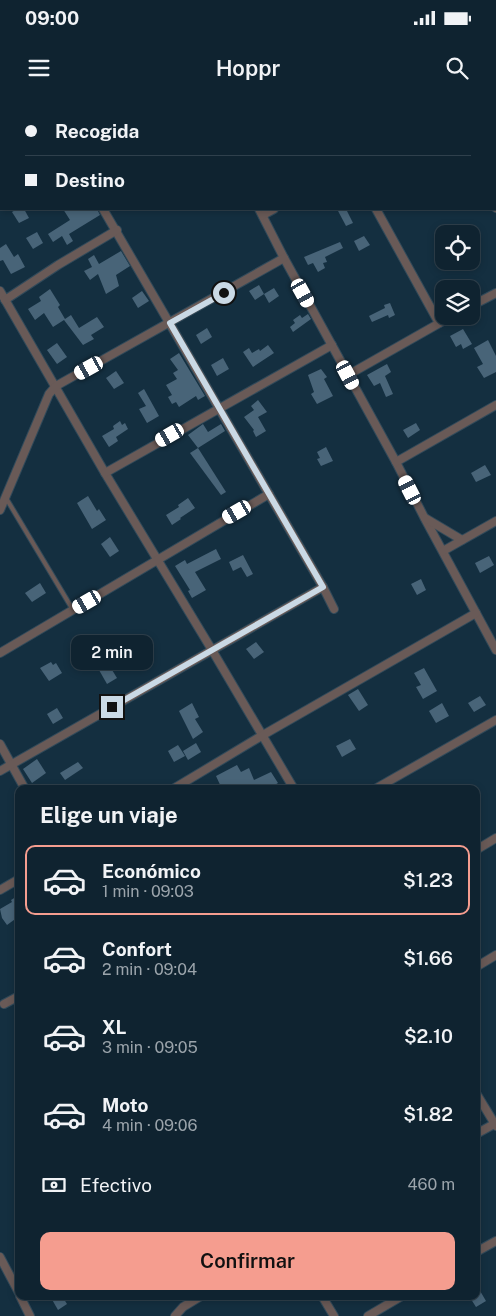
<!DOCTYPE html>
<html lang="es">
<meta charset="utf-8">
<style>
:root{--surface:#0f2330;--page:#1d2f3c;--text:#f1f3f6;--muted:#9ba4ab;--line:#2f404c;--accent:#f59d8f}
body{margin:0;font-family:"Public Sans",sans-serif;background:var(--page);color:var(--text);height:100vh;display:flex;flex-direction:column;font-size:19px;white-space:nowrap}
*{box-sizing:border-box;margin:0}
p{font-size:16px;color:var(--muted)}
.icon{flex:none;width:28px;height:28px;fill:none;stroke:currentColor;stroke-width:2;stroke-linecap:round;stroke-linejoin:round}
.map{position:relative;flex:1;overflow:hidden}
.sheet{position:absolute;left:15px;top:685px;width:465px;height:515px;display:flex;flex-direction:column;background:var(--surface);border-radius:10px;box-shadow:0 2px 8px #0003,0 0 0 1px var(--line)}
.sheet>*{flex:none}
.top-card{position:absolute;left:0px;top:0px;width:496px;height:110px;box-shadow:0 2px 8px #0003,0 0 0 1px var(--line);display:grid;align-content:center;height:110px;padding:0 25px;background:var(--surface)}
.tools{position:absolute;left:435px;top:125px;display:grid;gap:10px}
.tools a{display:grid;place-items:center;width:45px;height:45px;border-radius:10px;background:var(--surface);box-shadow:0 2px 8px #0003,0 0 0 1px var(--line);font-size:25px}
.end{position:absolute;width:22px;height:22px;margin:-11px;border:6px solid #cad9e5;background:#111;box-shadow:0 0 0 2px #111}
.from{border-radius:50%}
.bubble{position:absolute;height:35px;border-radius:10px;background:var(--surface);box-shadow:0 2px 8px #0003,0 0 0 1px var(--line);font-size:16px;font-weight:600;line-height:35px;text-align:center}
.car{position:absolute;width:15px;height:30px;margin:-15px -8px;border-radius:6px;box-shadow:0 0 4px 1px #0007;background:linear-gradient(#fff 24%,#345 0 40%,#fff 0 76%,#345 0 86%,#fff 0)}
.top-card b{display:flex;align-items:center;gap:18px;height:48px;font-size:19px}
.top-card b+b{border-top:1px solid var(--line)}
.top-card i{width:12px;height:12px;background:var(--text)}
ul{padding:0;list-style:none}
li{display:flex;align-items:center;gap:15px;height:70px;margin:0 10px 8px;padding:0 15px;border:2px solid transparent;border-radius:10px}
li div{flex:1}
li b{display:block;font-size:19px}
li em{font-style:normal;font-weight:600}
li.on{border-color:var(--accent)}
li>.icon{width:45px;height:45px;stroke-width:1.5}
h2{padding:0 25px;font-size:22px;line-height:60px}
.pay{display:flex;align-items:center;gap:12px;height:55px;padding:0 25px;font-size:19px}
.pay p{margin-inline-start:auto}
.button{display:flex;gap:10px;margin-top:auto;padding:10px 25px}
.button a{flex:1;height:58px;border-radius:10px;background:var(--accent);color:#111;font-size:20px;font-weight:600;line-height:58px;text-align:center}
.status{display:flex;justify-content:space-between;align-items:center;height:35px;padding:0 25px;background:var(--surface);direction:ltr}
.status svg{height:14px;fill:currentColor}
header{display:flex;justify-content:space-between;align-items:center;height:65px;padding:0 25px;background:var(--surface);font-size:22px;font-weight:600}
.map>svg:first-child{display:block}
.building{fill:#486478}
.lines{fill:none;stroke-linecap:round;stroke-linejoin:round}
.service-casing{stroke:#314a5a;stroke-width:6}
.minor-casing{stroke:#314a5a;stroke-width:10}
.primary-casing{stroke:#314a5a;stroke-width:15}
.service{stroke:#695a57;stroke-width:4}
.minor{stroke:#695a57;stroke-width:8}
.primary{stroke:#a68681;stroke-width:12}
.route{stroke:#cad9e5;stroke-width:6}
</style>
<div class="status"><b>09:00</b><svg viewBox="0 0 49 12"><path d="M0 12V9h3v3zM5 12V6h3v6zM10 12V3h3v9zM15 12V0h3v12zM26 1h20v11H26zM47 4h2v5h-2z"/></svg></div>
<header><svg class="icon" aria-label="menu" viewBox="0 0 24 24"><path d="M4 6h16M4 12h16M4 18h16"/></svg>Hoppr<svg class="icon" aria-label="search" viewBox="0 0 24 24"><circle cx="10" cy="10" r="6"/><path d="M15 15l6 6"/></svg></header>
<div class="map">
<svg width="496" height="1216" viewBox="0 0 496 1216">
<rect width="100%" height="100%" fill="#142f40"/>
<g class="building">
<polygon points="17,109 24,109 29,118 19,123 12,112"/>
<polygon points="63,109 97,109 100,115 69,134 73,141 67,145 62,136 53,142 48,134 70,120"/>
<polygon points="337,109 346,109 353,123 346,126"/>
<polygon points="37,132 43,143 33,149 26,138"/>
<polygon points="364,136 370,145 359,151 354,141"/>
<polygon points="340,142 343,148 325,157 327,162 323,163 325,168 318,172 313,163 308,165 304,157"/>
<polygon points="6,144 14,157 18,154 25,167 11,174 3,160 0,161 0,148"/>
<polygon points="121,151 130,166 116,175 119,186 106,194 98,174 90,180 84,171 92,167 88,159 94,155 99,164"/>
<polygon points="259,185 264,194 274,188 279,196 269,203 264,194 255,200 249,191"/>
<polygon points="50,189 60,205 58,207 65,219 71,215 79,228 97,217 104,227 91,235 94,239 83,245 64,220 53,227 44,213 35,220 28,209 41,201 39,197"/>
<polygon points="142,191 149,201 138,208 132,198"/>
<polygon points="390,203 395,215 389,218 388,215 372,222 369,216 385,208 384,205"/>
<polygon points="308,214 311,219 293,232 290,227 295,223 293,220 300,215 302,218"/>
<polygon points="207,228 212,237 201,244 196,235"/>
<polygon points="463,229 472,244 463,249 461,244 456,247 450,236"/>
<polygon points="488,240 496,256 496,272 484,278 477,267 483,264 474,248"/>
<polygon points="57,243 67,257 57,264 47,250"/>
<polygon points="268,245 274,253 253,267 243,252 249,248 252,253 259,249 260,251"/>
<polygon points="179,253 205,296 198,300 196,296 179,307 176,302 172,304 168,297 172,295 166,285 177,279 173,273 178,270 170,259"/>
<polygon points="223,258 229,269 217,276 211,265"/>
<polygon points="387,264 391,272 385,276 393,294 386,297 380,283 374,286 367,275"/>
<polygon points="321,269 327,277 324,279 333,296 317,304 311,294 314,292 308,275"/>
<polygon points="116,271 124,283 114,289 106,278"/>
<polygon points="144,289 159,316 147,323 139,309 146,306 138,293"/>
<polygon points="258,300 267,312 258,317 266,331 256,337 253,331 254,330 244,317 254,310 251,306"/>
<polygon points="120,321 122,325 125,323 128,329 116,337 118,341 109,347 102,336 114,329 113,326"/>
<polygon points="416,323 420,330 408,338 403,330"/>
<polygon points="203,324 208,332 221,324 225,331 198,348 188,335"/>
<polygon points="326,347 333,361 321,366 317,359 320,358 317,352"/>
<polygon points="198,348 226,392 221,395 190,353"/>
<polygon points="485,365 491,375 476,382 471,373"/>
<polygon points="88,396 97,411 99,409 106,420 92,429 77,403"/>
<polygon points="188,398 195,408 180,418 181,419 172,425 166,415 179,407 178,405"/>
<polygon points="110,437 119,451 110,457 101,444"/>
<polygon points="216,449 221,459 195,472 206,490 192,498 188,491 190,490 175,466 185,460 187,464"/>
<polygon points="243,455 253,474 247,477 241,467 233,471 229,462"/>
<polygon points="489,456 494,465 480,473 475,463"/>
<polygon points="421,479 426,490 417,495 411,484"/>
<polygon points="40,483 46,493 32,502 25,493"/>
<polygon points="256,542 264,552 254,559 246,549"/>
<polygon points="146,545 153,557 139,565 132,554"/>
<polygon points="51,562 53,565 56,563 62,573 49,581 40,568"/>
<polygon points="109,565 117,578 107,584 99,570"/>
<polygon points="424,568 437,591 423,599 416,587 421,585 414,573"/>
<polygon points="358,589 368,605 359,611 348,595"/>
<polygon points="480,596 486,605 474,612 468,603"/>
<polygon points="192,603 199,617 195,619 203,632 193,639 179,611"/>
<polygon points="442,603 449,616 436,623 429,611"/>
<polygon points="57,608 63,618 53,624 47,614"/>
<polygon points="350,639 356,649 342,657 336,646"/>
<polygon points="196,643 201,652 188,660 183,651"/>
<polygon points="178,645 185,656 174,662 168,651"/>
<polygon points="37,659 46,673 32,683 23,669"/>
<polygon points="78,662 83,668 65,680 60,673"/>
<polygon points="237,665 241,672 249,668 254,680 271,672 278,683 268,689 222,689 216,676"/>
<polygon points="19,795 19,812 17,810 14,813 18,817 7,825 2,818 0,809 12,802 11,800"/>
<polygon points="476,1184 486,1201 476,1207 469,1196 476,1196"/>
<polygon points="50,1196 62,1196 67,1204 58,1210"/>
</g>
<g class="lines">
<defs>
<polyline id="service" points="6,398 73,510"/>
<g id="minor">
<polyline points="198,0 199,1"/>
<polyline points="432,0 433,1"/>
<polyline points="495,106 496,108"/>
<polyline points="103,109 323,487"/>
<polyline points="259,109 284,158 396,362 424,417 496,550"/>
<polyline points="376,109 439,223"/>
<polyline points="263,115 274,109"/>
<polyline points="0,191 105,373 212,550 294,689"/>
<polyline points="5,200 58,165 117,130"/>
<polyline points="471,206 496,193"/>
<polyline points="348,275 452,216"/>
<polyline points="396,362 496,305"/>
<polyline points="105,373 332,245"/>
<polyline points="0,410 49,294 56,286 284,158"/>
<polyline points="425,418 462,440"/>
<polyline points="443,451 496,421"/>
<polyline points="0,553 269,394"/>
<polyline points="0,644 25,689"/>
<polyline points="0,671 323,487 334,509"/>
<polyline points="173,689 263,635 476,513"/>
<polyline points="375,689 496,620"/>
<polyline points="476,750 496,738"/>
<polyline points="0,790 19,779"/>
<polyline points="476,867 496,855"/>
<polyline points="4,904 19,896"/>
<polyline points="476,993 496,1026"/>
<polyline points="476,1034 496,1023"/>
<polyline points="476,1152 496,1141"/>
<polyline points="0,1157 19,1193"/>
<polyline points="20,1196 30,1216"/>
<polyline points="322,1196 334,1216"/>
<polyline points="175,1216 183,1207 201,1196"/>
<polyline points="368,1216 402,1196"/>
</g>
<g id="primary">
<polyline points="32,1 32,0"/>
<polyline points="0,86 1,82"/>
</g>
</defs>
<use href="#service" class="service-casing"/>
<use href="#minor" class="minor-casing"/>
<use href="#primary" class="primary-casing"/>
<use href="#service" class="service"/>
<use href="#minor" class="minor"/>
<use href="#primary" class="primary"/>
</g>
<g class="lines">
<polyline class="route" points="112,607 323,487 170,223 224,193"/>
</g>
</svg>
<div class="tools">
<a><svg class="icon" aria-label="locate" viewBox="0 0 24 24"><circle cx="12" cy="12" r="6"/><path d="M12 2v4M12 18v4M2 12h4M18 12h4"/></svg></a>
<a><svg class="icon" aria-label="layers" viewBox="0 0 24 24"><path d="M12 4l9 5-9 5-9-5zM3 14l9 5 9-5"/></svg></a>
</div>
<i class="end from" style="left:224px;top:193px"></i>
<i class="end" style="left:112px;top:607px"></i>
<div class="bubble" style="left:71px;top:535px;width:82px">2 min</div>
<i class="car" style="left:303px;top:193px;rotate:151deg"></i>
<i class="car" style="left:89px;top:268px;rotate:241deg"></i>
<i class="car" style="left:348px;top:275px;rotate:152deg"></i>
<i class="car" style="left:170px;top:335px;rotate:240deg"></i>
<i class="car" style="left:410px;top:390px;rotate:333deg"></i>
<i class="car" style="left:237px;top:412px;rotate:240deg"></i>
<i class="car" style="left:87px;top:502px;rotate:240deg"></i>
<div class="top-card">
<b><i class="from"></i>Recogida</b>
<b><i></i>Destino</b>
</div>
<section class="sheet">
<h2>Elige un viaje</h2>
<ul>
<li class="on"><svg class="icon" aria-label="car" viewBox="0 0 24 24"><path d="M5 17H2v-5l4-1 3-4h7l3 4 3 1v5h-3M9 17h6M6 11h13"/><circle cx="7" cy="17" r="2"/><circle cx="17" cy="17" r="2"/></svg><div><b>Económico</b><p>1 min · 09:03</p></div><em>$1.23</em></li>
<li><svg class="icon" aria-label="car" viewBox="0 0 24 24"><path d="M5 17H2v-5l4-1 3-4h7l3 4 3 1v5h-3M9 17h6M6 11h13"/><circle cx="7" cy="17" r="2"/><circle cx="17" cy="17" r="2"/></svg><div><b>Confort</b><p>2 min · 09:04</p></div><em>$1.66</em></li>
<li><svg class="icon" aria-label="car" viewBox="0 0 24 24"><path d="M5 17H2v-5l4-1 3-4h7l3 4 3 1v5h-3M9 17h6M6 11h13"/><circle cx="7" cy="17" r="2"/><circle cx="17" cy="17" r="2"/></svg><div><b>XL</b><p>3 min · 09:05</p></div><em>$2.10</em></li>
<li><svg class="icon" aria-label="car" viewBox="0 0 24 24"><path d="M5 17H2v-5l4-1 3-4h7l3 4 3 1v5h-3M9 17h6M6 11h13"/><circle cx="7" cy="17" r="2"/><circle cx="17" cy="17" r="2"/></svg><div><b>Moto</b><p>4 min · 09:06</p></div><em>$1.82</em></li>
</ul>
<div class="pay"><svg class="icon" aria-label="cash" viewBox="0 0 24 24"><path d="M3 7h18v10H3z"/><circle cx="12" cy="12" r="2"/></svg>Efectivo<p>460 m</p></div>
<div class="button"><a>Confirmar</a></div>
</section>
</div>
